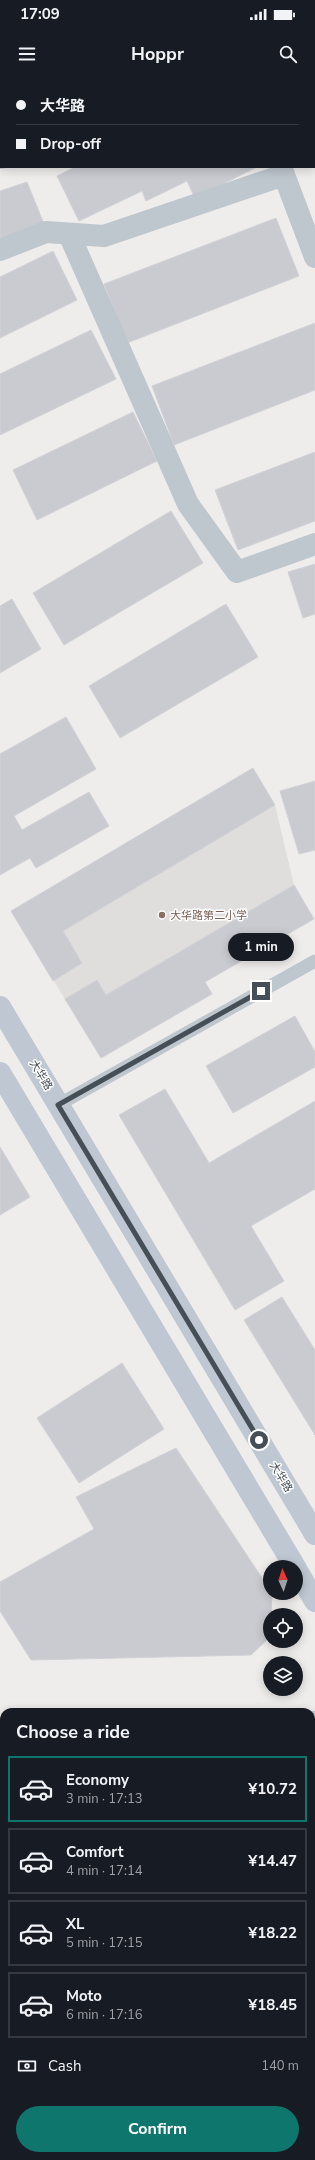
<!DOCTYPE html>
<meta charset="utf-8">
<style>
:root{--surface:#171b24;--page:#242831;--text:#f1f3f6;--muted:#9ea1a6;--line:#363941;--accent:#0f766e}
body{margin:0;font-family:"Nunito Sans","Noto Sans SC",sans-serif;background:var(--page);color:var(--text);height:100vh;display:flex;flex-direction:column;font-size:15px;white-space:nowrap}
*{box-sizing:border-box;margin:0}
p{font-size:13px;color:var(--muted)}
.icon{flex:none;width:22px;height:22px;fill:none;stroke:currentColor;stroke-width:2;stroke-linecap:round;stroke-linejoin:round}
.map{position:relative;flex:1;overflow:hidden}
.side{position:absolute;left:0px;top:1628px;width:315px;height:452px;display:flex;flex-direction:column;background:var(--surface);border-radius:12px 12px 0 0;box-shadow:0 2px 10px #0003}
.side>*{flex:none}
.guide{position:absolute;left:0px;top:0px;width:315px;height:88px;box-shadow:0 2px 10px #0003;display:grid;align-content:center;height:88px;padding:0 16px;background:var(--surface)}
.needle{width:26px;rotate:357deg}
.fabs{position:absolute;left:263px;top:1480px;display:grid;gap:8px}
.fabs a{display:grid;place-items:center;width:40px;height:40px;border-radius:50%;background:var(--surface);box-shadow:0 2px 10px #0003;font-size:20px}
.end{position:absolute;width:18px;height:18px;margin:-9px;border:5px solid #464f58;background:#fff;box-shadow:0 0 0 2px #fff}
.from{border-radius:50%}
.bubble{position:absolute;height:28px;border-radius:14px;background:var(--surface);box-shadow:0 2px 10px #0003;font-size:13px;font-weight:700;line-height:28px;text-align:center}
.guide b{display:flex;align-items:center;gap:14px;height:38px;font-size:15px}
.guide b+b{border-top:1px solid var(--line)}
.guide i{width:10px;height:10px;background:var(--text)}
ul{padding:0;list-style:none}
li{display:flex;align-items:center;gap:12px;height:66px;margin:0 8px 6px;padding:0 8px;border:2px solid var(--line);border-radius:0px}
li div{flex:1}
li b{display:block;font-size:15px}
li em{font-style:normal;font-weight:700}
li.selected{border-color:var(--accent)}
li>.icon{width:36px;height:36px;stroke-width:1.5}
h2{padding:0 16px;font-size:18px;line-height:48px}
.pay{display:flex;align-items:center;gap:10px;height:44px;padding:0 16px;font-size:15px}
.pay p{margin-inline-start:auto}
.button{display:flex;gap:8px;margin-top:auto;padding:8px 16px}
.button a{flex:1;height:46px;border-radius:24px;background:var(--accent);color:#fff;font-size:16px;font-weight:700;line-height:46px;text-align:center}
.status{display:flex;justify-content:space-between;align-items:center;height:28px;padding:0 20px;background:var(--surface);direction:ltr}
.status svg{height:11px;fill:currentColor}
header{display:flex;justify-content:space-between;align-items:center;height:52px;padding:0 16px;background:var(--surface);font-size:18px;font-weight:700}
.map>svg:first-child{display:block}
.education{fill:#e0dddd}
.building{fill:#cacbd1;stroke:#d1d2d7}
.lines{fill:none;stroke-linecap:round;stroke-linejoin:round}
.lane{stroke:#bec6ce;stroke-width:13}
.street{stroke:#bec6ce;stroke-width:22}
.secondary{stroke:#bec7d2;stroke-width:22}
.route{stroke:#464f58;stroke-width:5}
.education-dot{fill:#8d6e63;stroke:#fff;stroke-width:1.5}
.labels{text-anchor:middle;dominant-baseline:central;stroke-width:3;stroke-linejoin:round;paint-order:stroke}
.education-label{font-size:11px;fill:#785e54;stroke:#fff;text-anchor:start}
.street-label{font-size:11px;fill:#464f58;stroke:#fff}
</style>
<div class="status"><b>17:09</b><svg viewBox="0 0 49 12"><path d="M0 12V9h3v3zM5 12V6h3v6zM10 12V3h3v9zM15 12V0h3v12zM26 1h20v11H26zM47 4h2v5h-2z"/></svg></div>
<header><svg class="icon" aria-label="menu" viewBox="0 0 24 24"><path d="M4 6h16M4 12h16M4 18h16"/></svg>Hoppr<svg class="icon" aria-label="search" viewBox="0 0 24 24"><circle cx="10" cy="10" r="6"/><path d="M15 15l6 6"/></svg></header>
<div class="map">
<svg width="315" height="2080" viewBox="0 0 315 2080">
<rect width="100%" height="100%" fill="#efecec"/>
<polygon class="education" points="253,688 275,725 294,805 314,839 205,902 212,914 101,978 11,831"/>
<g class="building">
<polygon points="314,26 315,26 314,81"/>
<polygon points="75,87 257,87 195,118 187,101 146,121 142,111 79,141 57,96"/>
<polygon points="27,102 44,144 0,160 0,111"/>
<polygon points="276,138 299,196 127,263 104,204"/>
<polygon points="53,171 77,220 0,258 0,197"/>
<polygon points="315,243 315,310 174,365 152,306"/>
<polygon points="91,250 116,299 0,355 0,294"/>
<polygon points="133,332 157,381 37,440 13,390"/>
<polygon points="315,372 315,441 238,470 215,410"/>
<polygon points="171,431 203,483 64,565 33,513"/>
<polygon points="315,484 315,534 303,538 288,492"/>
<polygon points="12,519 41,569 0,593 0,526"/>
<polygon points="226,524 258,577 120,658 89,606"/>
<polygon points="66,637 96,689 14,736 22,750 89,712 109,746 36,788 30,778 0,795 0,674"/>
<polygon points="253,688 275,725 63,851 82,883 53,901 11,831"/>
<polygon points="315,701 315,770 299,774 280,711"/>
<polygon points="294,805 314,839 205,902 212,914 101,978 65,919 97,900 106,915"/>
<polygon points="295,936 315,972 315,987 233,1033 206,986"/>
<polygon points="165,1009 209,1083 315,1021 315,1109 251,1146 284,1201 235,1230 119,1035"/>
<polygon points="0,1067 30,1117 0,1135"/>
<polygon points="282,1217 315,1270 315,1355 244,1240"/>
<polygon points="122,1283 164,1349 79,1403 37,1338"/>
<polygon points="176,1368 270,1510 270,1513 272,1514 270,1557 251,1575 31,1580 0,1531 0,1502 94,1449 76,1417"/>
<polygon points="0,1713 4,1713 4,1760 0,1761"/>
<polygon points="311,1753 315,1755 315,1873 311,1876"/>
<polygon points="4,1812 4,1868 0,1870 0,1814"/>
<polygon points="4,1929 4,1985 0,1988 0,1931"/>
<polygon points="315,1930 315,1991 311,1994 311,1932"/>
<polygon points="315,2045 315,2080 254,2080 261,2076 311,2076 311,2047"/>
<polygon points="31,2076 61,2076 54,2080 34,2080"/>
</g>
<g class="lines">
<g class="lane">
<polyline points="58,1025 315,881"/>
<polyline points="0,1790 4,1792"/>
<polyline points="210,2076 213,2080"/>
</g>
<g class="street">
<polyline points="281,87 315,177"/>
<polyline points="69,154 188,424 237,492 315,464"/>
<polyline points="0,170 46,152 104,156 284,95"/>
<polyline points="0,2006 4,2003"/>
</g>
<g class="secondary">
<polyline points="308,1 311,0"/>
<polyline points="0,78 1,78"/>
<polyline points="0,927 315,1454"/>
<polyline points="0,993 295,1487"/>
<polyline points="296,1489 315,1521"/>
<polyline points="311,1642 315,1642"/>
<polyline points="0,1649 4,1649"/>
<polyline points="311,1673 315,1673"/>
<polyline points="0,1679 4,1679"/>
</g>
</g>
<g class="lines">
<polyline class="route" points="259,1360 58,1025 261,911"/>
</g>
<circle class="education-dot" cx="162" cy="835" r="4"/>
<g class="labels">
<g class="education-label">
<text x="170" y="835">大华路第二小学</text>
</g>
<g class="street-label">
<text transform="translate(41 995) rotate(59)">大华路</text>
<text transform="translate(281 1397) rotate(59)">大华路</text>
</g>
</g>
</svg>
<div class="fabs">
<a><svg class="needle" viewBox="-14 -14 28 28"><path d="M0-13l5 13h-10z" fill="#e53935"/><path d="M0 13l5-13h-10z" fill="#9ea1a6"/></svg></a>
<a><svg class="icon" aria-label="locate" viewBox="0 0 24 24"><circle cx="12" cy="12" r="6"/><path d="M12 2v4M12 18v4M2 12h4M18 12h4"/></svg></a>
<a><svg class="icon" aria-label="layers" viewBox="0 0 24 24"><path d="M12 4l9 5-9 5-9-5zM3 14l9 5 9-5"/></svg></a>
</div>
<i class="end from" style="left:259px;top:1360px"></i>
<i class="end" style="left:261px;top:911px"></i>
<div class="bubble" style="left:228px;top:853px;width:66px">1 min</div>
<div class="guide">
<b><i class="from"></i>大华路</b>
<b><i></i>Drop-off</b>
</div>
<section class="side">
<h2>Choose a ride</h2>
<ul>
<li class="selected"><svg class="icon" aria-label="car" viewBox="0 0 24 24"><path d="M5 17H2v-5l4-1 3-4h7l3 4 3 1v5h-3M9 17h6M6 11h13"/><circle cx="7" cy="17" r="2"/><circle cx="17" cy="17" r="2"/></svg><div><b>Economy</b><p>3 min · 17:13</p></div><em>¥10.72</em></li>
<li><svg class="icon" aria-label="car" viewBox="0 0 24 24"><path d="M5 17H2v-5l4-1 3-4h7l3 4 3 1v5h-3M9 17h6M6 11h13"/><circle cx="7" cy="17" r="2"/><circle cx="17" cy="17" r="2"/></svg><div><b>Comfort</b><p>4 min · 17:14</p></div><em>¥14.47</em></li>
<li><svg class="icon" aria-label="car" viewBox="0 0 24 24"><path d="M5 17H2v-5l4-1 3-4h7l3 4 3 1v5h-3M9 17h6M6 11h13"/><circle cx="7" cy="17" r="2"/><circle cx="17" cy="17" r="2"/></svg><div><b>XL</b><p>5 min · 17:15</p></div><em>¥18.22</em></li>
<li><svg class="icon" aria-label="car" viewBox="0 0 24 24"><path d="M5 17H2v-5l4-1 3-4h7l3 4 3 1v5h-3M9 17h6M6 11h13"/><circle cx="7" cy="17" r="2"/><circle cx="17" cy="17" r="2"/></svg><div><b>Moto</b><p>6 min · 17:16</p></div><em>¥18.45</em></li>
</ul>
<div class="pay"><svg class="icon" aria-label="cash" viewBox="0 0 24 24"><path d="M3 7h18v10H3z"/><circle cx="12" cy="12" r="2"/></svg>Cash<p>140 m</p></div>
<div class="button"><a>Confirm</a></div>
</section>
</div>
